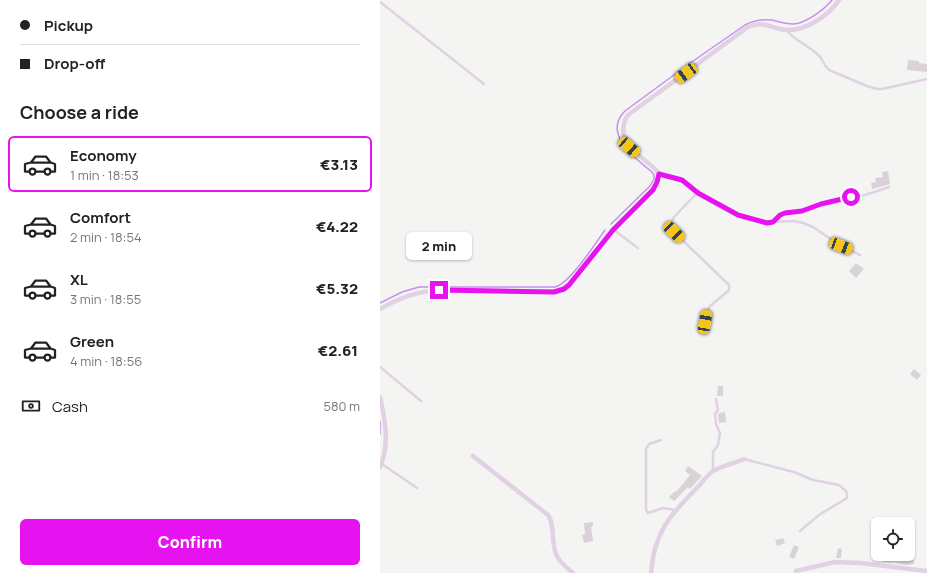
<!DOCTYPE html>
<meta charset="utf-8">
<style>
:root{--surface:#fff;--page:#f6f6f6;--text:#222;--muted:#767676;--line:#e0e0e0;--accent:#e612ef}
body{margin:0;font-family:Manrope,sans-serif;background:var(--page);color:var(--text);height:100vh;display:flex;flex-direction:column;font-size:15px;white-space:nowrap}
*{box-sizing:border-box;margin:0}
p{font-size:13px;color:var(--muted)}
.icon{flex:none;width:22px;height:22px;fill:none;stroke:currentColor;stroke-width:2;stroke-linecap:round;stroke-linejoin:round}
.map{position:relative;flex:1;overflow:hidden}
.sheet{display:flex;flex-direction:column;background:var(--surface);width:380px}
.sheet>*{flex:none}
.top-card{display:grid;align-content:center;height:88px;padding:0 20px;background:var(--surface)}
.controls{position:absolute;left:491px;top:517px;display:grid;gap:8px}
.controls a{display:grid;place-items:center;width:44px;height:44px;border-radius:6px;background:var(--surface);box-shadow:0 1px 3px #0004;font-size:20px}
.end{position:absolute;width:18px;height:18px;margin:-9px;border:5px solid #e612ef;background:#fff;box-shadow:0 0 0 2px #fff}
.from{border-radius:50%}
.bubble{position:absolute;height:28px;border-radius:6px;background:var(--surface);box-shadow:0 1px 3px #0004;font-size:13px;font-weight:800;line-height:28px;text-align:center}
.car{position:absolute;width:12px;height:24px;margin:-12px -6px;border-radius:5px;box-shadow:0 0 3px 1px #0007;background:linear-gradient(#f5c518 24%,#345 0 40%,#f5c518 0 76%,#345 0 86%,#f5c518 0)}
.top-card b{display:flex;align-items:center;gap:14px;height:38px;font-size:15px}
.top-card b+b{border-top:1px solid var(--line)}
.top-card i{width:10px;height:10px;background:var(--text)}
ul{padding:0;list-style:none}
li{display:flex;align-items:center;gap:12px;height:56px;margin:0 8px 6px;padding:0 12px;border:2px solid transparent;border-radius:6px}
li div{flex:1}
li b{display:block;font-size:15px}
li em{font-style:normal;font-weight:800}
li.current{border-color:var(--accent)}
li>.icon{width:36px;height:36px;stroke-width:1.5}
h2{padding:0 20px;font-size:18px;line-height:48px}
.pay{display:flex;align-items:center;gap:10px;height:44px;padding:0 20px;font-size:15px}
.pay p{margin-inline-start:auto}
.action{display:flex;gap:8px;margin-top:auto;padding:8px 20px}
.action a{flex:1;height:46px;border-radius:6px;background:var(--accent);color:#fff;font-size:16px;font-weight:800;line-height:46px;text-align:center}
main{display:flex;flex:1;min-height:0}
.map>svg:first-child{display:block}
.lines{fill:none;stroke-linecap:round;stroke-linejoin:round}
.stream{stroke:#c98df1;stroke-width:1.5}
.building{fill:#dad2d9}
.lane{stroke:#e0d1e3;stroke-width:2.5}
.street{stroke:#e0d1e3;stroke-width:4.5}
.route{stroke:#e612ef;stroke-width:5}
</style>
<main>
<section class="sheet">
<div class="top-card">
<b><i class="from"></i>Pickup</b>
<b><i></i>Drop-off</b>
</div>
<h2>Choose a ride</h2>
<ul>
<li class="current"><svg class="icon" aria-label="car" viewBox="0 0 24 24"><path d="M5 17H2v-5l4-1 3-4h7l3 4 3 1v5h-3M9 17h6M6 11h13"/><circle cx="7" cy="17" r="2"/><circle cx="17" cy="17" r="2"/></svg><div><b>Economy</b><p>1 min · 18:53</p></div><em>€3.13</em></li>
<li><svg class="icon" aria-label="car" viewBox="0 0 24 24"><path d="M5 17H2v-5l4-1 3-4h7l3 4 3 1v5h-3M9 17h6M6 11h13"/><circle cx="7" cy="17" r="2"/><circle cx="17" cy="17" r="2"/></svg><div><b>Comfort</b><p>2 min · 18:54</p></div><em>€4.22</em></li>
<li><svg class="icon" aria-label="car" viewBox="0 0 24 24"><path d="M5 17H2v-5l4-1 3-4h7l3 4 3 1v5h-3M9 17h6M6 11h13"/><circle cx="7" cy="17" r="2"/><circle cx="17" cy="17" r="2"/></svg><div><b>XL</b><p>3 min · 18:55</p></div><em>€5.32</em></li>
<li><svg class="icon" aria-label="car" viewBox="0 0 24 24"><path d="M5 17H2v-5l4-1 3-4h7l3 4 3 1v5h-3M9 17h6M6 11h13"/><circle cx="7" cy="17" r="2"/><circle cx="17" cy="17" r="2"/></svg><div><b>Green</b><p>4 min · 18:56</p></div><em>€2.61</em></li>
</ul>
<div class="pay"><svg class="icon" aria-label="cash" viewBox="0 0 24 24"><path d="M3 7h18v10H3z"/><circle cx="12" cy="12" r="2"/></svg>Cash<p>580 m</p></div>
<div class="action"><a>Confirm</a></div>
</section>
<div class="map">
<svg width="547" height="573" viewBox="0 0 547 573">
<rect width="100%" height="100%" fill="#f4f5f3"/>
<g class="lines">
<g class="stream">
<path d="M306,66l59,-41c8,-4 17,-6 27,-5 7,2 14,4 21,4 12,0 32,-15 39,-24"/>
<path d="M231,224l39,-38 4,-7v-4l-2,-3c-17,-14 -50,-38 -27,-61l57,-42"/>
<path d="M0,303l22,-11 17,-5h136c15,-4 40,-43 50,-57"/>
<polyline points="0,422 0,434"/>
</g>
</g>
<g class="building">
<polygon points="528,60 539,61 539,63 547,64 547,72 527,70"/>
<polygon points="508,171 510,184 492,189 491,183 496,182 495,178 503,177 502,172"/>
<polygon points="476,263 484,269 476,278 469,271"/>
<polygon points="534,369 541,375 537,380 530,374"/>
<polygon points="338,386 343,386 343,396 337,396"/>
<polygon points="345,412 346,422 339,423 338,415 339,413"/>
<polygon points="308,466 322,476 310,489 308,487 294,501 289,497 295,491 296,492 302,485 310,475 305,471"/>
<polygon points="213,522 213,526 211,527 213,541 204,543 202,535 205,534 204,523"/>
<polygon points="403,538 405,543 397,546 395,540"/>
<polygon points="414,545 419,547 414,559 409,557"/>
<polygon points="458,548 462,549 461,558 456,558"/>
<polygon points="522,555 524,557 524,561 533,558 534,564 525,565 515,563 520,561 513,563 502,562 501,560"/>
</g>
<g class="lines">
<g class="lane">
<polyline points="0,2 104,84"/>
<path d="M407,31c9,10 22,15 31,24 5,4 6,11 11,15l38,16 10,3h5l45,-10"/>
<polyline points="279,175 302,180 317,193 358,215 387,223 393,222 400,215 405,213 422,211 441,203 485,195 509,187"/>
<polyline points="317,193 294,217 290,225 295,233 349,285 349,290 347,292 329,307 325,322"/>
<polyline points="393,222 414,221 423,223 433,227 461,246 480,255"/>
<polyline points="234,230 258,248"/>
<polyline points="0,367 41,401"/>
<polyline points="281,440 269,444 266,449 266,510 268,513 283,508 295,510"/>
<polyline points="364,459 414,472 433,480 459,485 466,491 467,494 467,498 439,515 420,531"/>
<polyline points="2,464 37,488"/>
<polyline points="333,471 333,452 338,445 340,433 336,424 335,414 338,410 336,399"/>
</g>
<g class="street">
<path d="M0,309c19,-11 37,-18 59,-19l115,2 10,-3 5,-4 44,-55 40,-41 4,-7 2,-7 -2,-4c-14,-14 -46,-31 -29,-56l120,-88c18,-7 23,2 39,3 19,1 42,-15 52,-30"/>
<path d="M0,397c5,22 10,48 0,70"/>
<path d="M93,456l75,59c7,9 3,27 8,39 3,8 11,14 17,19"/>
<polyline points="416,571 455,562 480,563 547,571"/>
<path d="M271,573c3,-40 18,-57 45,-84 5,-5 11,-14 17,-18 9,-5 22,-8 31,-12"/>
</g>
</g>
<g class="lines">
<polyline class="route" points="59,290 174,292 184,289 189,285 233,230 273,190 277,182 279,174 302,180 318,193 358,215 387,223 393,222 400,215 405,213 422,211 441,204 471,197"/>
</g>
</svg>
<div class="controls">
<a><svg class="icon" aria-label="locate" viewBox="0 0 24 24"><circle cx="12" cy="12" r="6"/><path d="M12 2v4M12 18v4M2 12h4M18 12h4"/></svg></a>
</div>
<i class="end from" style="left:471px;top:197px"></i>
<i class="end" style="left:59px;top:290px"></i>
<div class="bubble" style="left:26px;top:232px;width:66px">2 min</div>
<i class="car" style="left:306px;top:73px;rotate:234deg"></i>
<i class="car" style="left:249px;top:147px;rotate:131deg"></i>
<i class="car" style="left:294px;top:232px;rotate:134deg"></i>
<i class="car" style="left:461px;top:246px;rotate:111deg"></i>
<i class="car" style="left:325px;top:322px;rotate:10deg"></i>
</div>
</main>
